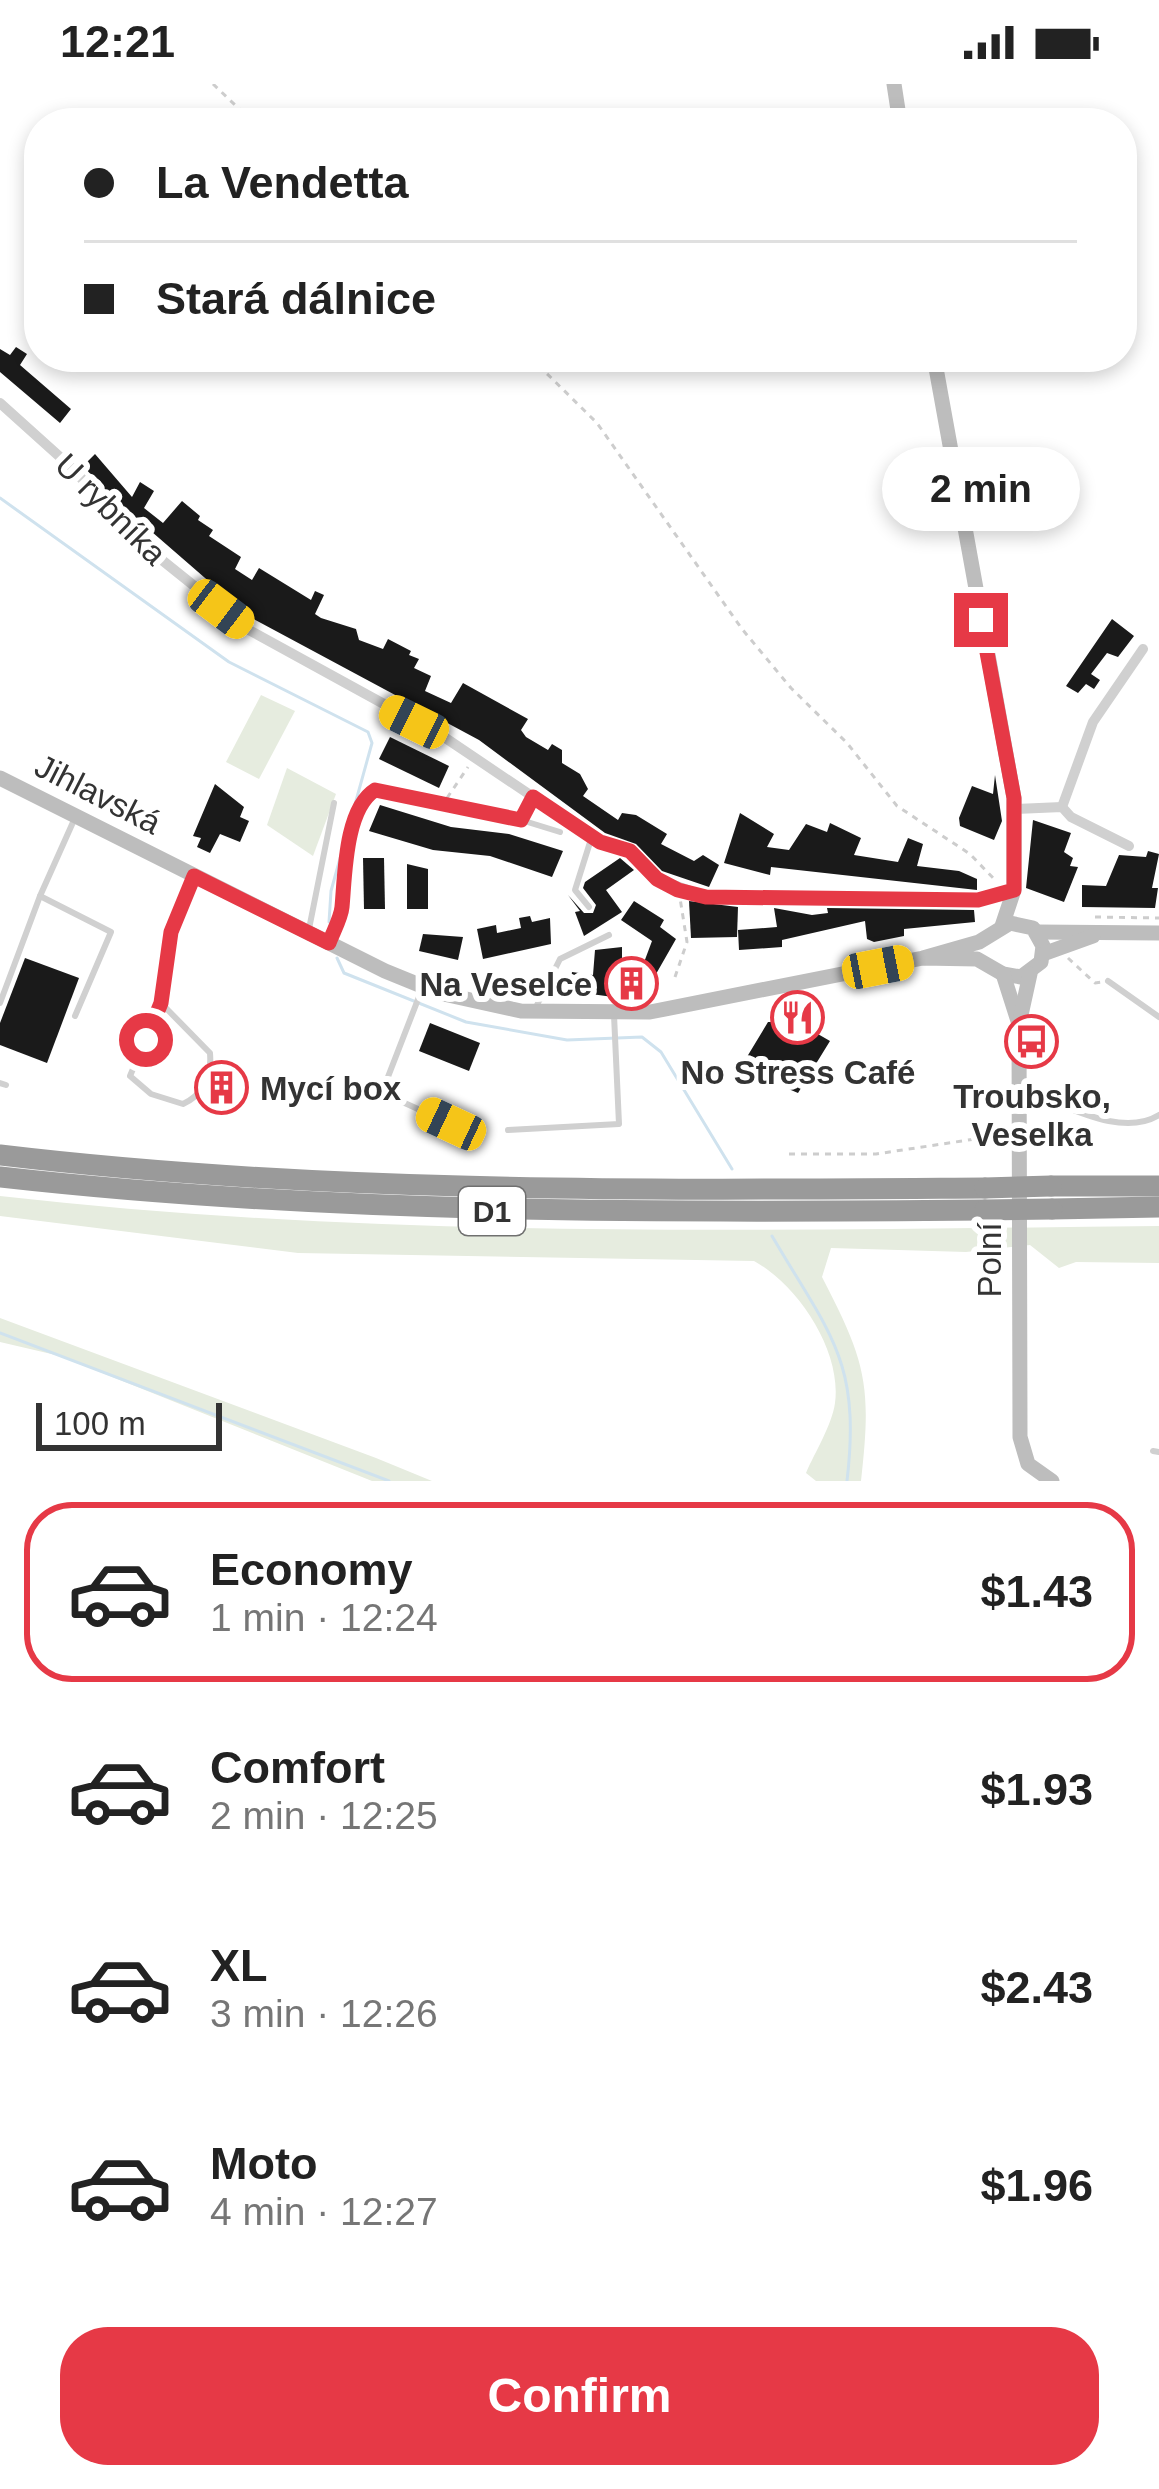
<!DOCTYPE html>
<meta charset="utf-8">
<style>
:root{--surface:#fff;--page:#f2f2f2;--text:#222;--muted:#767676;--line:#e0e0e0;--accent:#e63946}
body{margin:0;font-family:Helvetica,sans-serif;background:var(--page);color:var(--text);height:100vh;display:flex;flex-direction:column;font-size:45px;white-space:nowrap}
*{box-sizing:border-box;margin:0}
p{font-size:39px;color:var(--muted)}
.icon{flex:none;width:66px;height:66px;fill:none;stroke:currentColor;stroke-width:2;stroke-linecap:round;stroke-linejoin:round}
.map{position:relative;height:1397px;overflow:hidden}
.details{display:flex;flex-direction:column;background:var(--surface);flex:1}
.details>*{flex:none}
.top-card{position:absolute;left:24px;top:24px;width:1113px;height:264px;border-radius:48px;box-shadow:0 6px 18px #0003;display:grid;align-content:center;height:264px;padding:0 60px;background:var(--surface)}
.scale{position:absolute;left:36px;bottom:30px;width:186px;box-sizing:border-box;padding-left:12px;border:6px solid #333;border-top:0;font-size:33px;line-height:42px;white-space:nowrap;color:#333;-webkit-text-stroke:9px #fff;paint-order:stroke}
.end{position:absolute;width:54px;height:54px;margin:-27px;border:15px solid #e63946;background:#fff;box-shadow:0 0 0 6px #fff}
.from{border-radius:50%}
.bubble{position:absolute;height:84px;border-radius:42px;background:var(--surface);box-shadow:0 6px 18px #0003;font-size:39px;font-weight:700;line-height:84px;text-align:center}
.car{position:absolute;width:36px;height:72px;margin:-36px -18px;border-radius:15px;box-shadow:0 0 9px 3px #0007;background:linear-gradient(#f5c518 24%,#345 0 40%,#f5c518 0 76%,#345 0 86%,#f5c518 0)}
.top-card b{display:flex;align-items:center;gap:42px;height:114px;font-size:45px}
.top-card b+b{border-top:3px solid var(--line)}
.top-card i{width:30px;height:30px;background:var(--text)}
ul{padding:21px 0 0;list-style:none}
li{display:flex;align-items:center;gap:36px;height:180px;margin:0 24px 18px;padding:0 36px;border:6px solid transparent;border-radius:48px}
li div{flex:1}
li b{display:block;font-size:45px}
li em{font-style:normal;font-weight:700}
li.current{border-color:var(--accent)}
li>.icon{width:108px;height:108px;stroke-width:1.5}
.button{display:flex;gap:24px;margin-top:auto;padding:24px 60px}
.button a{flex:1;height:138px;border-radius:48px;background:var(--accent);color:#fff;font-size:48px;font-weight:700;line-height:138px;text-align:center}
.status{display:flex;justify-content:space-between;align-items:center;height:84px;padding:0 60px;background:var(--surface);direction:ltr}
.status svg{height:33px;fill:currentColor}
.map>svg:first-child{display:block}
.green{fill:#e6ecdf}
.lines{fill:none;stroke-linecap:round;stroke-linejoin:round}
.stream{stroke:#cfe2ee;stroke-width:3}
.building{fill:#1a1a1a}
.path{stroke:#cdcdcd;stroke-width:3;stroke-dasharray:6 6;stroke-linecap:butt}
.lane{stroke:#d0d0d0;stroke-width:6}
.street{stroke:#d0d0d0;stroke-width:10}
.secondary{stroke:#bdbdbd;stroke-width:15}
.highway{stroke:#9a9a9a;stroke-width:21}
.highway-bridge{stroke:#9a9a9a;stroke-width:21}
.route{stroke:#e63946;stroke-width:15}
.labels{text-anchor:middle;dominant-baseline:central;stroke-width:12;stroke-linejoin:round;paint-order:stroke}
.shield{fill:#fff;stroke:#707070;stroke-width:3}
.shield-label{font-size:30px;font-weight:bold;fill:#333}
.street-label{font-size:33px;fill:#333;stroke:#fff}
.poi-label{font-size:33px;font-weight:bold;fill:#333;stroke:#fff}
</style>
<div class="status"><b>12:21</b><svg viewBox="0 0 49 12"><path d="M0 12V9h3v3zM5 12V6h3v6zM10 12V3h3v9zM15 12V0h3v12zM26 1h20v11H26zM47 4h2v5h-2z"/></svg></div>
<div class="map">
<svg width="1159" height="1397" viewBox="0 0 1159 1397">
<rect width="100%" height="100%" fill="#fff"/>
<g class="green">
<polygon points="261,611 295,627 259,695 226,678"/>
<polygon points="287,684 336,710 313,772 267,741"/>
<path d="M0,1112c385,44 772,34 1159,30v37l-83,-1 -17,6 -29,-23 -64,7 -135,-4 -9,29c44,85 50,108 39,204h-45l-10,-8c9,-21 26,-48 29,-70 7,-52 -37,-118 -81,-142l-456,-8 -298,-37z"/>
<polygon points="0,1234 376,1374 432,1397 372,1397 60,1272 0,1258"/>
</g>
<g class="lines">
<g class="stream">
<polyline points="0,414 229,578 368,648 372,659 331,807 329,838"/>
<polyline points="337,874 344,889 466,938 567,956 642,953 661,968 732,1085"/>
<path d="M772,1152c58,99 89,124 75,245"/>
<polyline points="0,1249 389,1397"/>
</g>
</g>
<g class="building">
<polygon points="16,263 27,270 20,281 71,325 60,339 0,288 0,265 10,271"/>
<polygon points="95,370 132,413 140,398 154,407 144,424 163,439 182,417 200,432 198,436 213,446 209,452 241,473 235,485 252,496 259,484 311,516 315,507 324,511 315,530 321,534 356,545 359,556 383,565 388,555 411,567 409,571 419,575 414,584 431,592 425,607 451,619 463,599 528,635 521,646 526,653 548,666 552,660 562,666 562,679 580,690 588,705 583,712 618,736 622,729 636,731 667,750 661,760 694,777 703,771 719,781 709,803 662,787 636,760 605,749 479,656 250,533 114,415 83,382"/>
<polygon points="1112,535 1134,552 1118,573 1107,569 1091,590 1100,596 1094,605 1086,600 1078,609 1066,602"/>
<polygon points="390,653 449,682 439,704 379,675"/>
<polygon points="995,691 1002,737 994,756 960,742 959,734 972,702 993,710"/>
<polygon points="215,700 244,723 240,733 249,737 240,758 220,750 210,769 197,763 201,754 193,752"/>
<polygon points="380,721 451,743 509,750 563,767 552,793 490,772 433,766 369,747"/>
<polygon points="740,729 774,750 767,763 789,766 806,740 827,748 830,739 861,754 854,771 898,778 908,754 923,760 917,782 959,787 977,795 977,806 771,783 770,791 724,779"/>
<polygon points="1033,736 1071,749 1064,768 1073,774 1070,782 1078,783 1064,818 1026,804"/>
<polygon points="1148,767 1159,770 1152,804 1158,804 1155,824 1082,823 1082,801 1106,802 1119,771 1146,773"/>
<polygon points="363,774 384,774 385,825 364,825"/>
<polygon points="620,774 634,786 606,806 622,828 584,852 575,828 580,827 568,811 584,829 593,829 596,821 583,804 585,798"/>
<polygon points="407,780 428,785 428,825 407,825"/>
<polygon points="634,817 664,836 660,843 676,855 648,904 635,916 569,907 572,888 593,891 595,866 622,863 622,904 632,888 640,889 652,857 621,836"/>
<polygon points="689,817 738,823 737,853 691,854"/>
<polygon points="774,824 812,831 828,829 827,824 974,826 975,838 904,845 904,852 874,858 867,855 865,837 782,856 782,863 739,866 738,846 777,843"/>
<polygon points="530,832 532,838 550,834 551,860 483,875 477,845 496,841 497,849 521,844 519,834"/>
<polygon points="423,850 463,853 458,876 419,867"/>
<polygon points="25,874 79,894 47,979 0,961 0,939"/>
<polygon points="799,919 804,942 830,957 798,1009 753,990 748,999 736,991 768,938 792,938"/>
<polygon points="430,939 480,959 469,987 419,967"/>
</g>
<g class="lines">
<g class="path">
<polyline points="213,0 254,39"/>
<polyline points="530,273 597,339 742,545 791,604 847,659 897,722 970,770 996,797"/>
<polyline points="447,714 468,683"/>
<polyline points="1095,833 1159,834"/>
<polyline points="1068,874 1095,899 1102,898"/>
<polyline points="675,893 687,858 680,814"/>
<polyline points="789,1070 876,1070 1008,1050"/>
</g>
<g class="lane">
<polyline points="74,736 40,812 111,848 75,932"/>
<polyline points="521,736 560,748"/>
<polyline points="589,823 575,806 592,752"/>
<polyline points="309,845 334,719"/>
<path d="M329,859c17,-42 11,-119 42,-151l150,28 12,-23"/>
<polyline points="1108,897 1159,933"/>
<polyline points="422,905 386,998 387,1011 451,1040"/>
<polyline points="0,919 40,812"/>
<path d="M161,919l-31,73 21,18 32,10c21,-10 29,-27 27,-51l-49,-50 10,-71 21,-52"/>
<polyline points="535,925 560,875 609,851"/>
<polyline points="0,999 6,1001"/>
<path d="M1024,1007c39,12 96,48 135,24"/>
<polyline points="508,1046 619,1040 614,931"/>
<polyline points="1153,1367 1159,1368"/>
</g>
<g class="street">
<polyline points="0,319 70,382 142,460 249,546 444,653 600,758 630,767 657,795 707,813 978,816 1014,806"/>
<polyline points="1062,723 1093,638 1143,565"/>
<polyline points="1015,725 1062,723 1071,733 1129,762"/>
</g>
<g class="secondary">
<polyline points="894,0 900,39"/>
<polyline points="934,273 1014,714 1014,806 1002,842"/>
<polyline points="0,694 385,887 439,909 521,927 650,928 923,874 979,858 1010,839 1033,844 1043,862 1041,878 1021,893 1003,890 977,875 923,874"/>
<polyline points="1037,848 1159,849"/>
<polyline points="1043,870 1093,852"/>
<polyline points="1003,890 1018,937"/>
<polyline points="1030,890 1019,940 1020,1353 1028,1380 1052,1397"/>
</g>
<g class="highway">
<path d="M0,1071c327,39 656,35 985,33"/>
<path d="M0,1093c328,37 656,36 985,33"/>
<polyline points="1051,1102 1159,1102"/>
<polyline points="1052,1125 1159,1123"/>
</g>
<g class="highway-bridge">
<polyline points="985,1104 1051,1102"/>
<polyline points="985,1126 1052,1125"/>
</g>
</g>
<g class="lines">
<path class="route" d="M146,956l15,-37 10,-71 23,-56 135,67c4,-11 12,-25 13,-36 3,-32 3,-98 33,-117l146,30 12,-23 67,45 30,9 27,28 21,11 28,7 272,3 36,-10v-92l-33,-178"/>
</g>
<defs>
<symbol id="building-ring" viewBox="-11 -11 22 22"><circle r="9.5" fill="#fff" stroke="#e63946" stroke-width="1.5"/><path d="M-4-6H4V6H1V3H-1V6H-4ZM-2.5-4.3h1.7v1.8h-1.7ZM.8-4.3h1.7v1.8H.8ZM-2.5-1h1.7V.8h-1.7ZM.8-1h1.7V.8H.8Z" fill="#e63946"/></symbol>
<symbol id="restaurant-ring" viewBox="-11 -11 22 22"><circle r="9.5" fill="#fff" stroke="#e63946" stroke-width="1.5"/><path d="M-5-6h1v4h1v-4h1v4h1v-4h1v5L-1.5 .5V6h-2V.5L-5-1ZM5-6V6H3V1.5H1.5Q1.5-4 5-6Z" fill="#e63946"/></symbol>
<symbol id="bus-ring" viewBox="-11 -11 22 22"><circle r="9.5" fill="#fff" stroke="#e63946" stroke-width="1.5"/><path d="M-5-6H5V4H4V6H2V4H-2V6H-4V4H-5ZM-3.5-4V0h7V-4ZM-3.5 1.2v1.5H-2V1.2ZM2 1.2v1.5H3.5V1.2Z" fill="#e63946"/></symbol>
</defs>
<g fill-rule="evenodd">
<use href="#building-ring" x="602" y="870" width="59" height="59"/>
<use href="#restaurant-ring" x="768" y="904" width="59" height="59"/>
<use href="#bus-ring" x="1002" y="928" width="59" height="59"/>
<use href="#building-ring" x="192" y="974" width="59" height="59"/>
</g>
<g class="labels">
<rect class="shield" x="459" y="1103" width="66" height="48" rx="9"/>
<g class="shield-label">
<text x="492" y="1127">D1</text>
</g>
<g class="street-label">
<text transform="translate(111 425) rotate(45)">U rybníka</text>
<text transform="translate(98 710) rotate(27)">Jihlavská</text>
<text transform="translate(989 1176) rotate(-90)">Polní</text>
</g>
<g class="poi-label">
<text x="592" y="900" text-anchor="end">Na Veselce</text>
<text x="798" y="988">No Stress Café</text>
<text x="260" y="1004" text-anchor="start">Mycí box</text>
<text x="1032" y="1012">Troubsko,<tspan x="1032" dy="38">Veselka</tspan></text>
</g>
</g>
</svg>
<div class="scale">100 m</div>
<i class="end from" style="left:146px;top:956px"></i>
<i class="end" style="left:981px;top:536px"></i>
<div class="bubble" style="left:882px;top:363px;width:198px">2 min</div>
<i class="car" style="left:221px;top:525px;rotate:127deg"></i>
<i class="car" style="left:414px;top:638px;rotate:296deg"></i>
<i class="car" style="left:878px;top:883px;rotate:79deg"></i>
<i class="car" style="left:451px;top:1040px;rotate:295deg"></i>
<div class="top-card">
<b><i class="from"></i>La Vendetta</b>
<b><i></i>Stará dálnice</b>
</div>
</div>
<section class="details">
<ul>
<li class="current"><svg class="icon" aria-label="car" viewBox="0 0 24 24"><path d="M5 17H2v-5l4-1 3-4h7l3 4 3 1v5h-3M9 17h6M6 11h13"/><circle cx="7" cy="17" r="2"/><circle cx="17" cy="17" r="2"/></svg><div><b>Economy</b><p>1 min · 12:24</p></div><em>$1.43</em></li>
<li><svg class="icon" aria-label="car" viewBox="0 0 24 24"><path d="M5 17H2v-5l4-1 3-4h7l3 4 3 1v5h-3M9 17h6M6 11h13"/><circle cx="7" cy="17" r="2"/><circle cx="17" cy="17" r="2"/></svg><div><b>Comfort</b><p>2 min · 12:25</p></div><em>$1.93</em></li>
<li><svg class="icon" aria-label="car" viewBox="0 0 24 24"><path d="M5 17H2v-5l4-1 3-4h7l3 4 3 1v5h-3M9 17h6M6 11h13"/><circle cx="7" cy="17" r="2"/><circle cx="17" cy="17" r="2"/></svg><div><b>XL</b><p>3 min · 12:26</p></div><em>$2.43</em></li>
<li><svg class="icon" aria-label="car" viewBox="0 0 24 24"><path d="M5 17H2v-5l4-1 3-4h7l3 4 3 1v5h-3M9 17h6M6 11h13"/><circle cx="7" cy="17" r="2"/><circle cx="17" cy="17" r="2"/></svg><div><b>Moto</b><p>4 min · 12:27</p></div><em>$1.96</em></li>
</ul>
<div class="button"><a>Confirm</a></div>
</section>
